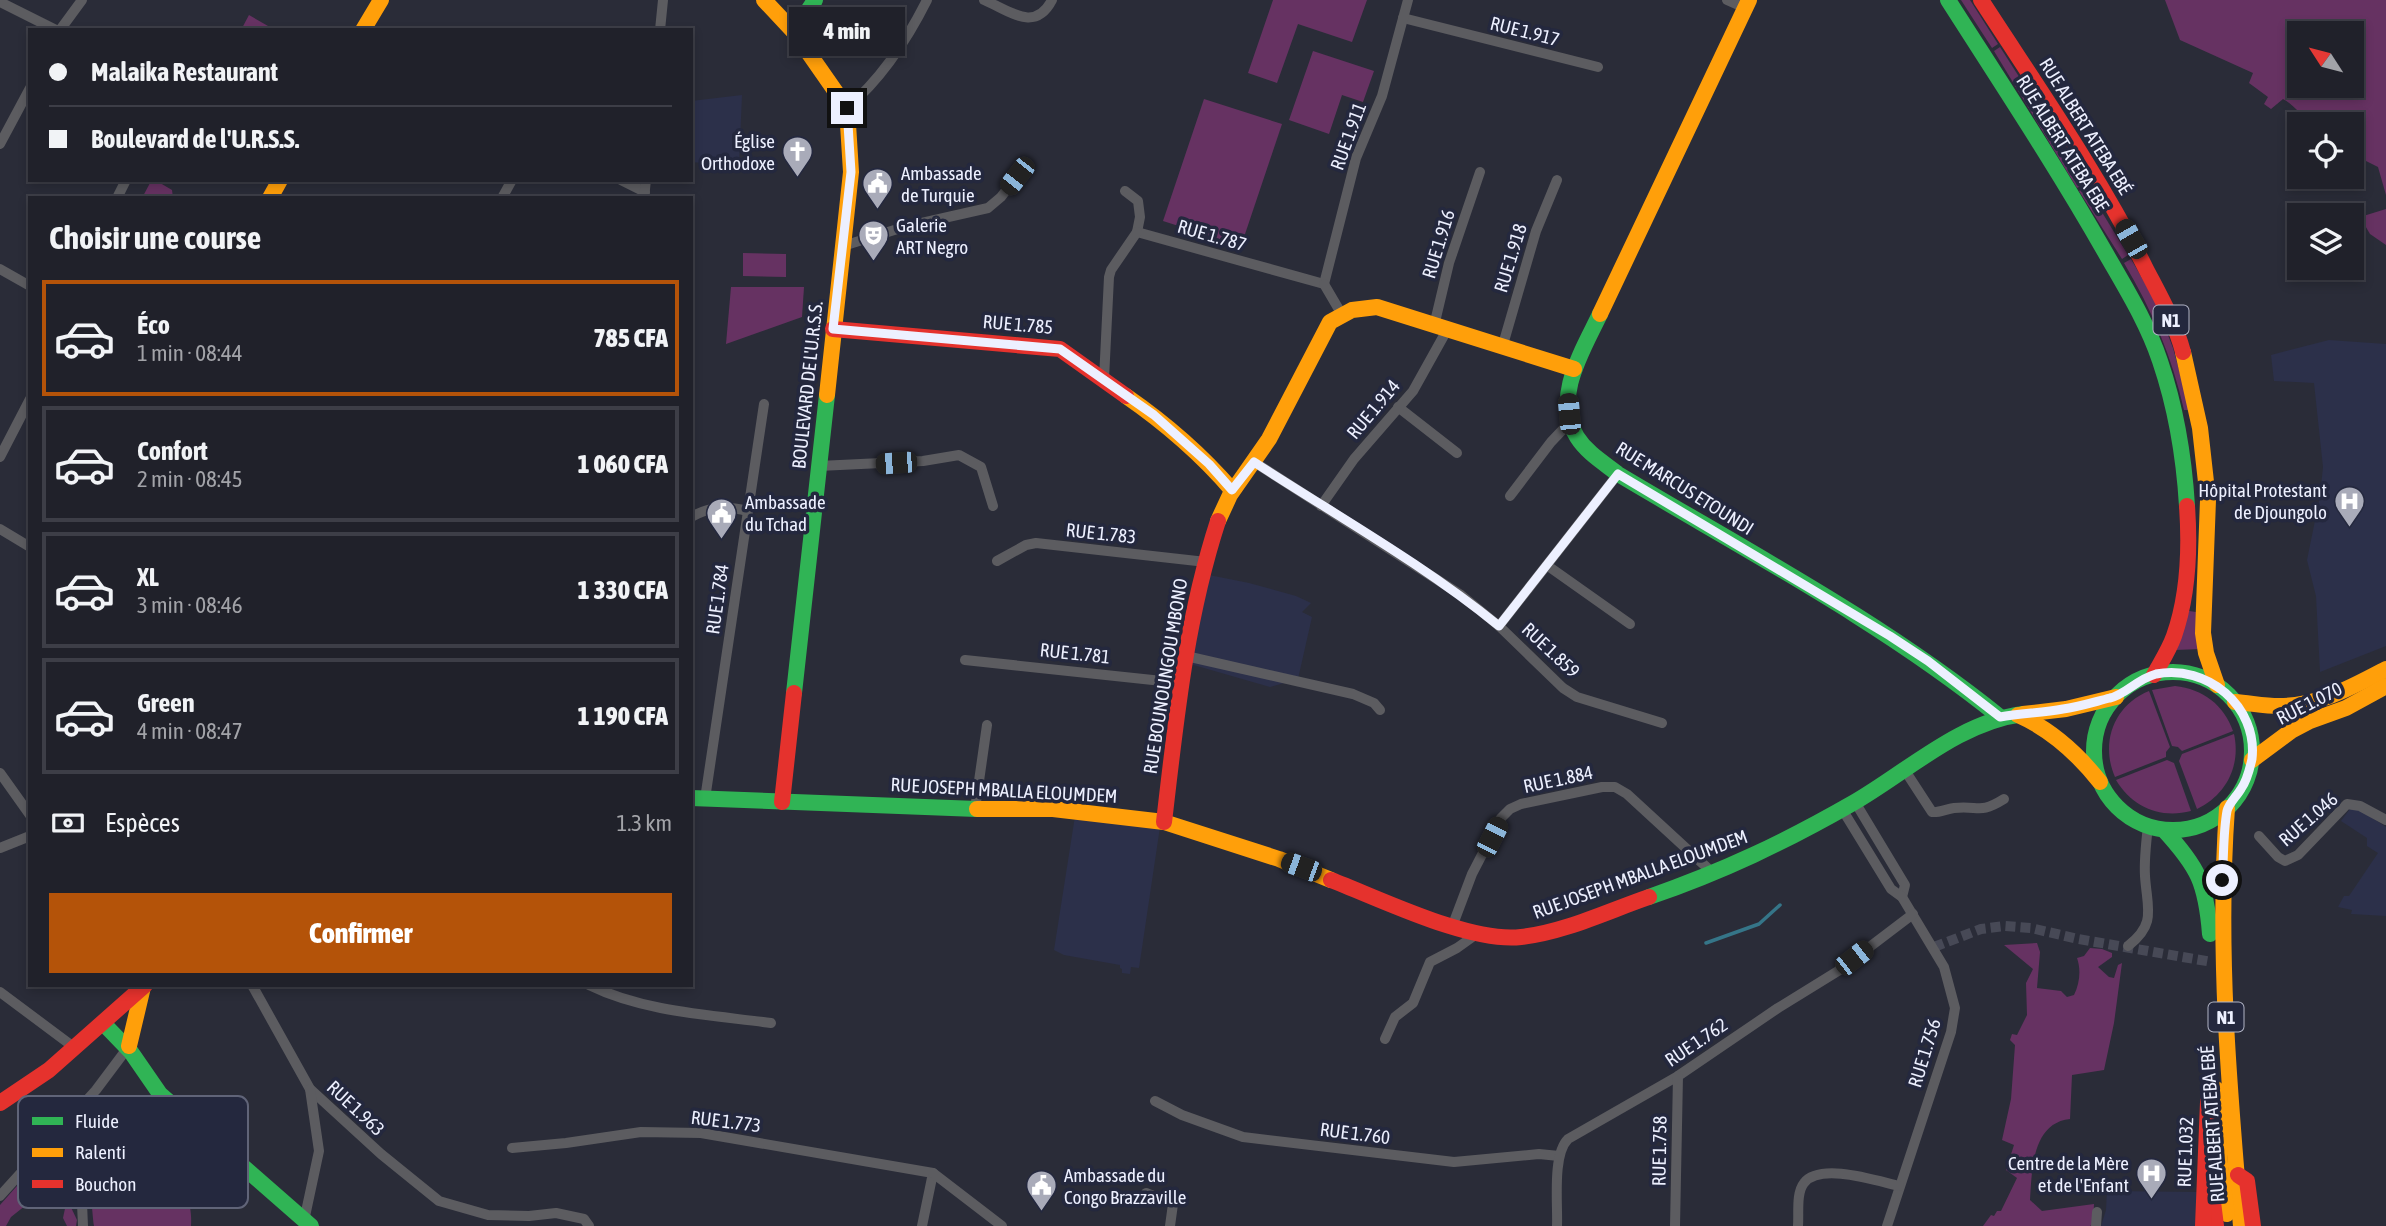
<!DOCTYPE html>
<html lang="fr">
<meta charset="utf-8">
<style>
:root{--surface:#20212a;--page:#2d2e36;--text:#f1f3f6;--muted:#a2a3a8;--line:#3d3e47;--accent:#b45309}
body{margin:0;font-family:"Asap Condensed",sans-serif;background:var(--page);color:var(--text);height:100vh;display:flex;flex-direction:column;font-size:26px;white-space:nowrap}
*{box-sizing:border-box;margin:0}
p{font-size:23px;color:var(--muted)}
.icon{flex:none;width:38px;height:38px;fill:none;stroke:currentColor;stroke-width:2;stroke-linecap:round;stroke-linejoin:round}
.map{position:relative;flex:1;overflow:hidden}
.drawer{position:absolute;left:28px;top:196px;width:665px;height:791px;display:flex;flex-direction:column;background:var(--surface);border-radius:0px;box-shadow:0 4px 10px #0003,0 0 0 2px var(--line)}
.drawer>*{flex:none}
.top-card{position:absolute;left:28px;top:28px;width:665px;height:154px;border-radius:0px;box-shadow:0 4px 10px #0003,0 0 0 2px var(--line);display:grid;align-content:center;height:154px;padding:0 21px;background:var(--surface)}
.needle{width:46px;rotate:306deg}
.tools{position:absolute;left:2287px;top:21px;display:grid;gap:14px}
.tools a{display:grid;place-items:center;width:77px;height:77px;border-radius:0px;background:var(--surface);box-shadow:0 4px 10px #0003,0 0 0 2px var(--line);font-size:35px}
.end{position:absolute;width:32px;height:32px;margin:-16px;border:9px solid #edf0ff;background:#111;box-shadow:0 0 0 4px #111}
.from{border-radius:50%}
.bubble{position:absolute;height:49px;border-radius:0px;background:var(--surface);box-shadow:0 4px 10px #0003,0 0 0 2px var(--line);font-size:23px;font-weight:800;line-height:49px;text-align:center}
.car{position:absolute;width:21px;height:42px;margin:-21px -10px;border-radius:9px;box-shadow:0 0 5px 2px #0007;background:linear-gradient(#222 24%,#8ab4d8 0 40%,#222 0 76%,#8ab4d8 0 86%,#222 0)}
.top-card b{display:flex;align-items:center;gap:24px;height:66px;font-size:26px}
.top-card b+b{border-top:2px solid var(--line)}
.top-card i{width:18px;height:18px;background:var(--text)}
ul{padding:0;list-style:none}
li{display:flex;align-items:center;gap:21px;height:116px;margin:0 14px 10px;padding:0 7px;border:4px solid var(--line);border-radius:0px}
li div{flex:1}
li b{display:block;font-size:26px}
li em{font-style:normal;font-weight:800}
li.selected{border-color:var(--accent)}
li>.icon{width:63px;height:63px;stroke-width:1.5}
h2{padding:0 21px;font-size:32px;line-height:84px}
.pay{display:flex;align-items:center;gap:18px;height:77px;padding:0 21px;font-size:26px}
.pay p{margin-inline-start:auto}
.cta{display:flex;gap:14px;margin-top:auto;padding:14px 21px}
.cta a{flex:1;height:80px;border-radius:0px;background:var(--accent);color:#fff;font-size:28px;font-weight:800;line-height:80px;text-align:center}
.map>svg:first-child{display:block}
.built{fill:#2c304a}
.green{fill:#663262;fill-rule:evenodd}
.lines{fill:none;stroke-linecap:round;stroke-linejoin:round}
.stream{stroke:#357588;stroke-width:3.5}
.street-tunnel{stroke:#474956;stroke-width:10;stroke-dasharray:10 5;stroke-linecap:butt}
.street{stroke:#5c5c60;stroke-width:10}
.fast{stroke:#30b455;stroke-width:16}
.slow{stroke:#ff9f0a;stroke-width:16}
.jam{stroke:#e5322d;stroke-width:16}
.route{stroke:#edf0ff;stroke-width:9}
.labels{text-anchor:middle;dominant-baseline:central;stroke-width:7;stroke-linejoin:round;paint-order:stroke}
.shield{fill:#24283e;stroke:#b1b4c5;stroke-width:2}
.shield-label{font-size:18px;font-weight:bold;fill:#edf0ff}
.street-label{font-size:19px;fill:#edf0ff;stroke:#24283e}
.poi-label{font-size:19px;fill:#edf0ff;stroke:#24283e;text-anchor:start}
.key{fill:#24283e;stroke:#606478;stroke-width:2}
.key-label{font-size:19px;fill:#edf0ff}
</style>
<div class="map">
<svg width="2386" height="1226" viewBox="0 0 2386 1226">
<rect width="100%" height="100%" fill="#2a2c38"/>
<g class="built">
<polygon points="742,95 739,166 691,162 691,101"/>
<polygon points="2329,340 2386,344 2386,646 2320,672 2316,596 2307,560 2320,496 2323,467 2314,383 2274,381 2271,355"/>
<polygon points="1204,574 1249,583 1296,596 1311,603 1302,612 1312,617 1298,679 1270,687 1190,664"/>
<polygon points="2353,805 2386,827 2386,916 2351,914 2352,910 2338,907 2344,896 2349,896 2378,853 2367,846 2367,838 2341,821"/>
<polygon points="1075,816 1160,827 1139,968 1131,967 1130,974 1122,973 1122,969 1120,968 1120,965 1064,955 1054,950"/>
<polygon points="2107,1191 2198,1192 2196,1226 2101,1226 2106,1210"/>
</g>
<g class="green">
<polygon points="1273,0 1367,0 1352,42 1298,24 1277,83 1248,73"/>
<polygon points="1961,0 1970,0 1998,44 1992,48"/>
<path d="M2165,0h221v195l-8,-28 -20,-10 -6,1v-34h-19l-5,-10 -16,7c-12,-5 -17,-16 -29,-22l-12,10 -7,-5 4,-7 -19,-14 4,-10 -73,-33zM2300,33h52v53h-52z"/>
<polygon points="249,15 275,30 241,30"/>
<polygon points="2000,47 2044,116 2084,184 2077,188 1994,51"/>
<polygon points="1313,51 1374,71 1363,102 1342,95 1329,134 1289,120"/>
<polygon points="1204,99 1282,124 1241,246 1163,221"/>
<polygon points="147,180 155,180 172,190 173,198 142,198 150,183"/>
<polygon points="2086,186 2128,255 2122,259 2079,191"/>
<polygon points="2386,209 2386,245 2370,234 2360,217"/>
<polygon points="743,253 786,254 786,277 743,276"/>
<path d="M2131,259l23,40 19,49 17,62h-6c-12,-53 -32,-100 -60,-147z"/>
<polygon points="731,287 804,287 802,317 726,344"/>
<polygon points="2189,611 2196,612 2200,649 2175,650"/>
<path d="M2175,686c28,3 49,19 58,45l-51,20 -4,-4 -6,-1 -20,-56z"/>
<path d="M2149,691l21,56 -4,5v5l-51,20c-15,-34 -1,-72 34,-86z"/>
<path d="M2234,734c7,32 -8,61 -37,75l-18,-48 3,-7z"/>
<path d="M2167,760l7,3 17,48c-31,8 -59,-4 -75,-31z"/>
<path d="M2037,943l3,9 -3,36 24,3 6,6 7,-2c6,-12 7,-26 3,-37l7,-2 6,-8 12,1 10,4v4l-14,10 11,10 5,1 4,-13 4,-2 -8,60 -10,47 -32,5 -2,44c-38,4 -38,51 -40,81l12,11 52,-7 -1,20 -3,2h-107l8,-11 3,1 3,-5h4l16,-33 -11,-8 8,-25 -12,-5 9,-41 4,-54 -5,-5 2,-6 5,1 10,-20 -1,-32 7,-14 -29,-24z"/>
<path d="M120,1120c13,1 21,5 31,13 1,14 11,18 19,28 13,17 23,44 21,65h-97c-3,-30 -11,-95 26,-106z"/>
<path d="M79,1122l5,4c-1,20 -24,23 -21,49l-6,5 -17,-2 -3,8 -8,8 -3,11 -15,12 -5,9h-6v-21l73,-82z"/>
<polygon points="67,1199 77,1220 76,1226 67,1226 63,1218"/>
</g>
<g class="lines">
<polyline class="stream" points="1706,943 1759,924 1780,905"/>
<polyline class="street-tunnel" points="1934,947 1981,929 2005,926 2031,928 2078,939 2212,962"/>
<g class="street">
<path d="M984,0c26,11 51,33 68,0"/>
<polyline points="1727,0 1745,8"/>
<polyline points="0,2 56,30"/>
<polyline points="1403,18 1598,67"/>
<polyline points="60,30 82,0"/>
<polyline points="660,30 663,0"/>
<path d="M847,108c34,-29 60,-68 80,-108"/>
<polyline points="0,144 30,88"/>
<polyline points="621,180 645,192"/>
<polyline points="1125,191 1138,201 1140,217 1137,232 1324,284"/>
<polyline points="117,198 126,180"/>
<polyline points="502,198 512,180"/>
<polyline points="644,198 646,180"/>
<polyline points="843,246 904,227 988,208 1001,197 1017,176"/>
<polyline points="0,269 30,286"/>
<polyline points="1324,284 1356,158 1382,96 1408,0"/>
<polyline points="1324,284 1341,313"/>
<polyline points="1434,326 1449,263 1480,172"/>
<polyline points="1502,348 1536,231 1557,180"/>
<polyline points="1104,379 1109,277 1111,270 1137,232"/>
<polyline points="1398,407 1457,453"/>
<polyline points="0,457 30,399"/>
<polyline points="1254,462 1461,595 1499,626 1563,688 1577,697 1662,723"/>
<polyline points="819,466 923,461 959,455 981,467 993,506"/>
<polyline points="1510,496 1551,442 1570,422"/>
<polyline points="1321,506 1354,459 1413,391 1447,330"/>
<path d="M691,517c20,-11 35,-11 57,-6"/>
<polyline points="0,529 30,547"/>
<polyline points="997,561 1026,545 1036,543 1206,562"/>
<polyline points="1548,566 1630,624"/>
<polyline points="1499,626 1618,474"/>
<polyline points="1186,656 1353,694 1374,703 1380,710"/>
<polyline points="965,660 1181,683"/>
<path d="M1904,769l28,43c7,1 14,-3 22,-4 26,-3 24,7 50,-9"/>
<polyline points="0,773 30,815"/>
<polyline points="705,799 764,404"/>
<polyline points="1855,802 1905,885 1902,897"/>
<polyline points="975,809 987,725"/>
<polyline points="1842,809 1891,889 1902,897 1944,967 1955,1008 1951,1032 1887,1226"/>
<polyline points="2259,836 2278,857 2285,861 2298,855 2347,804 2360,806 2386,820"/>
<polyline points="0,848 30,836"/>
<polyline points="1452,927 1472,874 1501,818 1510,809 1521,804 1602,787 1615,787 1627,794 1714,874"/>
<path d="M2128,946c29,-22 19,-38 17,-70 -1,-16 1,-33 3,-50"/>
<polyline points="252,985 310,1089 381,1154 439,1201 488,1215 529,1216 556,1213 584,1219 589,1226"/>
<path d="M589,985c55,27 122,30 182,38"/>
<polyline points="0,992 75,1048"/>
<polyline points="1385,1039 1395,1017 1413,1003 1430,962 1457,948 1478,933"/>
<polyline points="1155,1101 1182,1115 1243,1137 1454,1162 1539,1154 1559,1156"/>
<polyline points="512,1148 566,1143 641,1132 701,1133 933,1173 922,1226"/>
<polyline points="933,1173 1002,1226"/>
<polyline points="1146,1193 1173,1204 1170,1226"/>
<polyline points="0,1196 96,1090 129,1046"/>
<polyline points="304,1221 319,1151 310,1089"/>
<polyline points="83,1226 81,1181 89,1127 85,1102"/>
<path d="M1557,1226c1,-22 -5,-71 11,-87l110,-63 100,-68 60,-37 75,-57"/>
<polyline points="1675,1226 1678,1076"/>
<path d="M1798,1226c1,-13 -2,-33 6,-43 16,-21 73,-2 95,3"/>
<polyline points="2096,1226 2097,1212"/>
</g>
<g class="fast">
<path d="M1948,0c53,83 108,166 157,252 20,35 42,70 55,109 16,47 24,95 27,145"/>
<polyline points="794,32 815,0"/>
<path d="M1600,314c-17,36 -48,84 -23,123 10,16 27,26 41,37 129,77 264,148 382,243"/>
<circle cx="2173" cy="751" r="79"/>
<polyline points="794,693 827,395"/>
<polyline points="691,798 977,809"/>
<path d="M2164,830c34,37 42,53 46,104"/>
<path d="M1649,897c75,-26 136,-55 204,-94 54,-31 106,-81 170,-89"/>
<polyline points="103,1023 131,1052 160,1094 311,1226"/>
</g>
<g class="slow">
<polyline points="764,0 794,32 847,108 851,172 827,395"/>
<polyline points="363,30 381,0"/>
<polyline points="270,198 280,180"/>
<polyline points="1600,314 1749,0"/>
<polyline points="2183,352 2200,428 2208,500 2203,633 2206,653 2217,685"/>
<path d="M1126,396c39,27 75,58 106,94"/>
<polyline points="1218,521 1230,495 1269,439 1330,322 1352,310 1377,307 1574,369"/>
<path d="M2235,702c15,1 29,4 44,4 39,0 73,-19 107,-37"/>
<polyline points="2023,714 2066,709 2116,697"/>
<path d="M2018,715c34,15 59,38 82,67"/>
<polyline points="2252,760 2291,731 2310,721 2346,708 2386,686"/>
<path d="M2227,808c-10,140 2,279 14,418"/>
<polyline points="977,809 1053,809 1164,822 1279,859 1331,880"/>
<polyline points="129,1046 143,987"/>
<polyline points="2216,1089 2220,1164 2227,1214"/>
</g>
<g class="jam">
<path d="M1981,0c57,88 118,175 165,269 14,27 29,53 37,83"/>
<polyline points="833,329 1060,349 1126,396"/>
<path d="M2154,675c7,-13 15,-25 20,-39 14,-40 16,-88 13,-130"/>
<polyline points="782,802 794,693"/>
<path d="M1164,822c12,-102 22,-203 54,-301"/>
<path d="M1331,880c50,19 138,63 190,57 44,-5 87,-26 128,-40"/>
<polyline points="0,1103 49,1070 145,985"/>
<polyline points="2238,1175 2247,1181 2253,1226"/>
<polyline points="2212,1194 2216,1226"/>
<polyline points="2203,1226 2208,1102"/>
</g>
</g>
<g class="lines">
<path class="route" d="M847,108l4,64 -18,157 227,20 94,66 55,49 23,26 22,-28c83,54 169,102 245,164l119,-152 272,162 38,25 72,56c21,-4 42,-4 63,-8 15,-2 31,-7 47,-11 15,-3 27,-19 46,-24 51,-10 102,32 96,85 -2,9 -6,23 -11,30 -4,7 -12,14 -14,22 -4,22 -3,47 -5,69"/>
</g>
<defs>
<symbol id="church-pin" viewBox="-11 -11 22 30"><path d="M0 17L-7.5 6A9.5 9.5 0 1 1 7.5 6Z" fill="#a9abb9" stroke="#24283e"/><path d="M-1.2-6h2.4v3.5h3.3v2.4h-3.3V6h-2.4V-.1h-3.3v-2.4h3.3Z" fill="#fff"/></symbol>
<symbol id="civic-pin" viewBox="-11 -11 22 30"><path d="M0 17L-7.5 6A9.5 9.5 0 1 1 7.5 6Z" fill="#a9abb9" stroke="#24283e"/><path d="M-.6-6.5H3V-4.5H.6V-3L4-1V1h2V6H-6V1h2V-1L-.6-3ZM-1.2 2.5V6h2.4V2.5Z" fill="#fff"/></symbol>
<symbol id="theatre-pin" viewBox="-11 -11 22 30"><path d="M0 17L-7.5 6A9.5 9.5 0 1 1 7.5 6Z" fill="#a9abb9" stroke="#24283e"/><path d="M-5-5.5Q0-4 5-5.5V0Q5 5 0 6Q-5 5-5 0ZM-3.3-2.5H-1v1.5H-3.3ZM1-2.5H3.3v1.5H1ZM-2.8 1Q0 5.5 2.8 1Z" fill="#fff"/></symbol>
<symbol id="hospital-pin" viewBox="-11 -11 22 30"><path d="M0 17L-7.5 6A9.5 9.5 0 1 1 7.5 6Z" fill="#a9abb9" stroke="#24283e"/><path d="M-5-5h3v3.5h4V-5h3V5h-3V1.5h-4V5h-3Z" fill="#fff"/></symbol>
</defs>
<g fill-rule="evenodd">
<use href="#church-pin" x="780" y="134" width="35" height="47"/>
<use href="#civic-pin" x="860" y="166" width="35" height="47"/>
<use href="#theatre-pin" x="856" y="218" width="35" height="47"/>
<use href="#hospital-pin" x="2332" y="484" width="35" height="47"/>
<use href="#civic-pin" x="704" y="496" width="35" height="47"/>
<use href="#hospital-pin" x="2134" y="1156" width="35" height="47"/>
<use href="#civic-pin" x="1024" y="1168" width="35" height="47"/>
</g>
<g class="labels">
<g class="shield">
<rect x="2153.5" y="305.5" width="35" height="29" rx="5"/>
<rect x="2208.5" y="1002.5" width="35" height="29" rx="5"/>
</g>
<g class="shield-label">
<text x="2171" y="320">N1</text>
<text x="2226" y="1017">N1</text>
</g>
<g class="street-label">
<text transform="translate(1525 31) rotate(14)">RUE 1.917</text>
<text transform="translate(2086 126) rotate(58)">RUE ALBERT ATEBA EBÉ</text>
<text transform="translate(1348 136) rotate(-70)">RUE 1.911</text>
<text transform="translate(2063 143) rotate(58)">RUE ALBERT ATEBA EBE</text>
<text transform="translate(1212 235) rotate(16)">RUE 1.787</text>
<text transform="translate(1438 244) rotate(-73)">RUE 1.916</text>
<text transform="translate(1510 258) rotate(-73)">RUE 1.918</text>
<text transform="translate(1018 324) rotate(5)">RUE 1.785</text>
<text transform="translate(807 385) rotate(-84)">BOULEVARD DE L'U.R.S.S.</text>
<text transform="translate(1373 409) rotate(-50)">RUE 1.914</text>
<text transform="translate(1685 488) rotate(32)">RUE MARCUS ETOUNDI</text>
<text transform="translate(1101 533) rotate(6)">RUE 1.783</text>
<text transform="translate(717 599) rotate(-82)">RUE 1.784</text>
<text transform="translate(1551 650) rotate(43)">RUE 1.859</text>
<text transform="translate(1075 653) rotate(6)">RUE 1.781</text>
<text transform="translate(1165 676) rotate(-81)">RUE BOUNOUNGOU MBONO</text>
<text transform="translate(2309 703) rotate(-27)">RUE 1.070</text>
<text transform="translate(1558 779) rotate(-12)">RUE 1.884</text>
<text transform="translate(1004 790) rotate(3)">RUE JOSEPH MBALLA ELOUMDEM</text>
<text transform="translate(2308 819) rotate(-41)">RUE 1.046</text>
<text transform="translate(1640 874) rotate(-20)">RUE JOSEPH MBALLA ELOUMDEM</text>
<text transform="translate(1696 1042) rotate(-34)">RUE 1.762</text>
<text transform="translate(1924 1053) rotate(-73)">RUE 1.756</text>
<text transform="translate(356 1108) rotate(43)">RUE 1.963</text>
<text transform="translate(726 1121) rotate(7)">RUE 1.773</text>
<text transform="translate(2212 1124) rotate(-94)">RUE ALBERT ATEBA EBÉ</text>
<text transform="translate(1355 1133) rotate(7)">RUE 1.760</text>
<text transform="translate(1659 1151) rotate(-89)">RUE 1.758</text>
<text transform="translate(2185 1152) rotate(-88)">RUE 1.032</text>
</g>
<g class="poi-label">
<text x="775" y="141" text-anchor="end">Église<tspan x="775" dy="22">Orthodoxe</tspan></text>
<text x="901" y="173">Ambassade<tspan x="901" dy="22">de Turquie</tspan></text>
<text x="896" y="225">Galerie<tspan x="896" dy="22">ART Negro</tspan></text>
<text x="2327" y="490" text-anchor="end">Hôpital Protestant<tspan x="2327" dy="22">de Djoungolo</tspan></text>
<text x="745" y="502">Ambassade<tspan x="745" dy="22">du Tchad</tspan></text>
<text x="2129" y="1163" text-anchor="end">Centre de la Mère<tspan x="2129" dy="22">et de l'Enfant</tspan></text>
<text x="1064" y="1175">Ambassade du<tspan x="1064" dy="22">Congo Brazzaville</tspan></text>
</g>
</g>
<rect x="18" y="1096" width="230" height="112" rx="10" class="key"/>
<rect x="32" y="1117" width="31" height="8" fill="#30b455"/>
<rect x="32" y="1148" width="31" height="9" fill="#ff9f0a"/>
<rect x="32" y="1180" width="31" height="8" fill="#e5322d"/>
<g class="key-label">
<text x="75" y="1128">Fluide</text>
<text x="75" y="1159">Ralenti</text>
<text x="75" y="1191">Bouchon</text>
</g>
</svg>
<div class="tools">
<a><svg class="needle" viewBox="-14 -14 28 28"><path d="M0-13l5 13h-10z" fill="#e53935"/><path d="M0 13l5-13h-10z" fill="#a2a3a8"/></svg></a>
<a><svg class="icon" aria-label="locate" viewBox="0 0 24 24"><circle cx="12" cy="12" r="6"/><path d="M12 2v4M12 18v4M2 12h4M18 12h4"/></svg></a>
<a><svg class="icon" aria-label="layers" viewBox="0 0 24 24"><path d="M12 4l9 5-9 5-9-5zM3 14l9 5 9-5"/></svg></a>
</div>
<i class="end from" style="left:2222px;top:880px"></i>
<i class="end" style="left:847px;top:108px"></i>
<div class="bubble" style="left:789px;top:7px;width:116px">4 min</div>
<i class="car" style="left:1017px;top:176px;rotate:218deg"></i>
<i class="car" style="left:2131px;top:239px;rotate:330deg"></i>
<i class="car" style="left:1569px;top:414px;rotate:355deg"></i>
<i class="car" style="left:896px;top:463px;rotate:266deg"></i>
<i class="car" style="left:1492px;top:837px;rotate:27deg"></i>
<i class="car" style="left:1301px;top:867px;rotate:290deg"></i>
<i class="car" style="left:1854px;top:958px;rotate:52deg"></i>
<div class="top-card">
<b><i class="from"></i>Malaika Restaurant</b>
<b><i></i>Boulevard de l'U.R.S.S.</b>
</div>
<section class="drawer">
<h2>Choisir une course</h2>
<ul>
<li class="selected"><svg class="icon" aria-label="car" viewBox="0 0 24 24"><path d="M5 17H2v-5l4-1 3-4h7l3 4 3 1v5h-3M9 17h6M6 11h13"/><circle cx="7" cy="17" r="2"/><circle cx="17" cy="17" r="2"/></svg><div><b>Éco</b><p>1 min · 08:44</p></div><em>785 CFA</em></li>
<li><svg class="icon" aria-label="car" viewBox="0 0 24 24"><path d="M5 17H2v-5l4-1 3-4h7l3 4 3 1v5h-3M9 17h6M6 11h13"/><circle cx="7" cy="17" r="2"/><circle cx="17" cy="17" r="2"/></svg><div><b>Confort</b><p>2 min · 08:45</p></div><em>1 060 CFA</em></li>
<li><svg class="icon" aria-label="car" viewBox="0 0 24 24"><path d="M5 17H2v-5l4-1 3-4h7l3 4 3 1v5h-3M9 17h6M6 11h13"/><circle cx="7" cy="17" r="2"/><circle cx="17" cy="17" r="2"/></svg><div><b>XL</b><p>3 min · 08:46</p></div><em>1 330 CFA</em></li>
<li><svg class="icon" aria-label="car" viewBox="0 0 24 24"><path d="M5 17H2v-5l4-1 3-4h7l3 4 3 1v5h-3M9 17h6M6 11h13"/><circle cx="7" cy="17" r="2"/><circle cx="17" cy="17" r="2"/></svg><div><b>Green</b><p>4 min · 08:47</p></div><em>1 190 CFA</em></li>
</ul>
<div class="pay"><svg class="icon" aria-label="cash" viewBox="0 0 24 24"><path d="M3 7h18v10H3z"/><circle cx="12" cy="12" r="2"/></svg>Espèces<p>1.3 km</p></div>
<div class="cta"><a>Confirmer</a></div>
</section>
</div>
